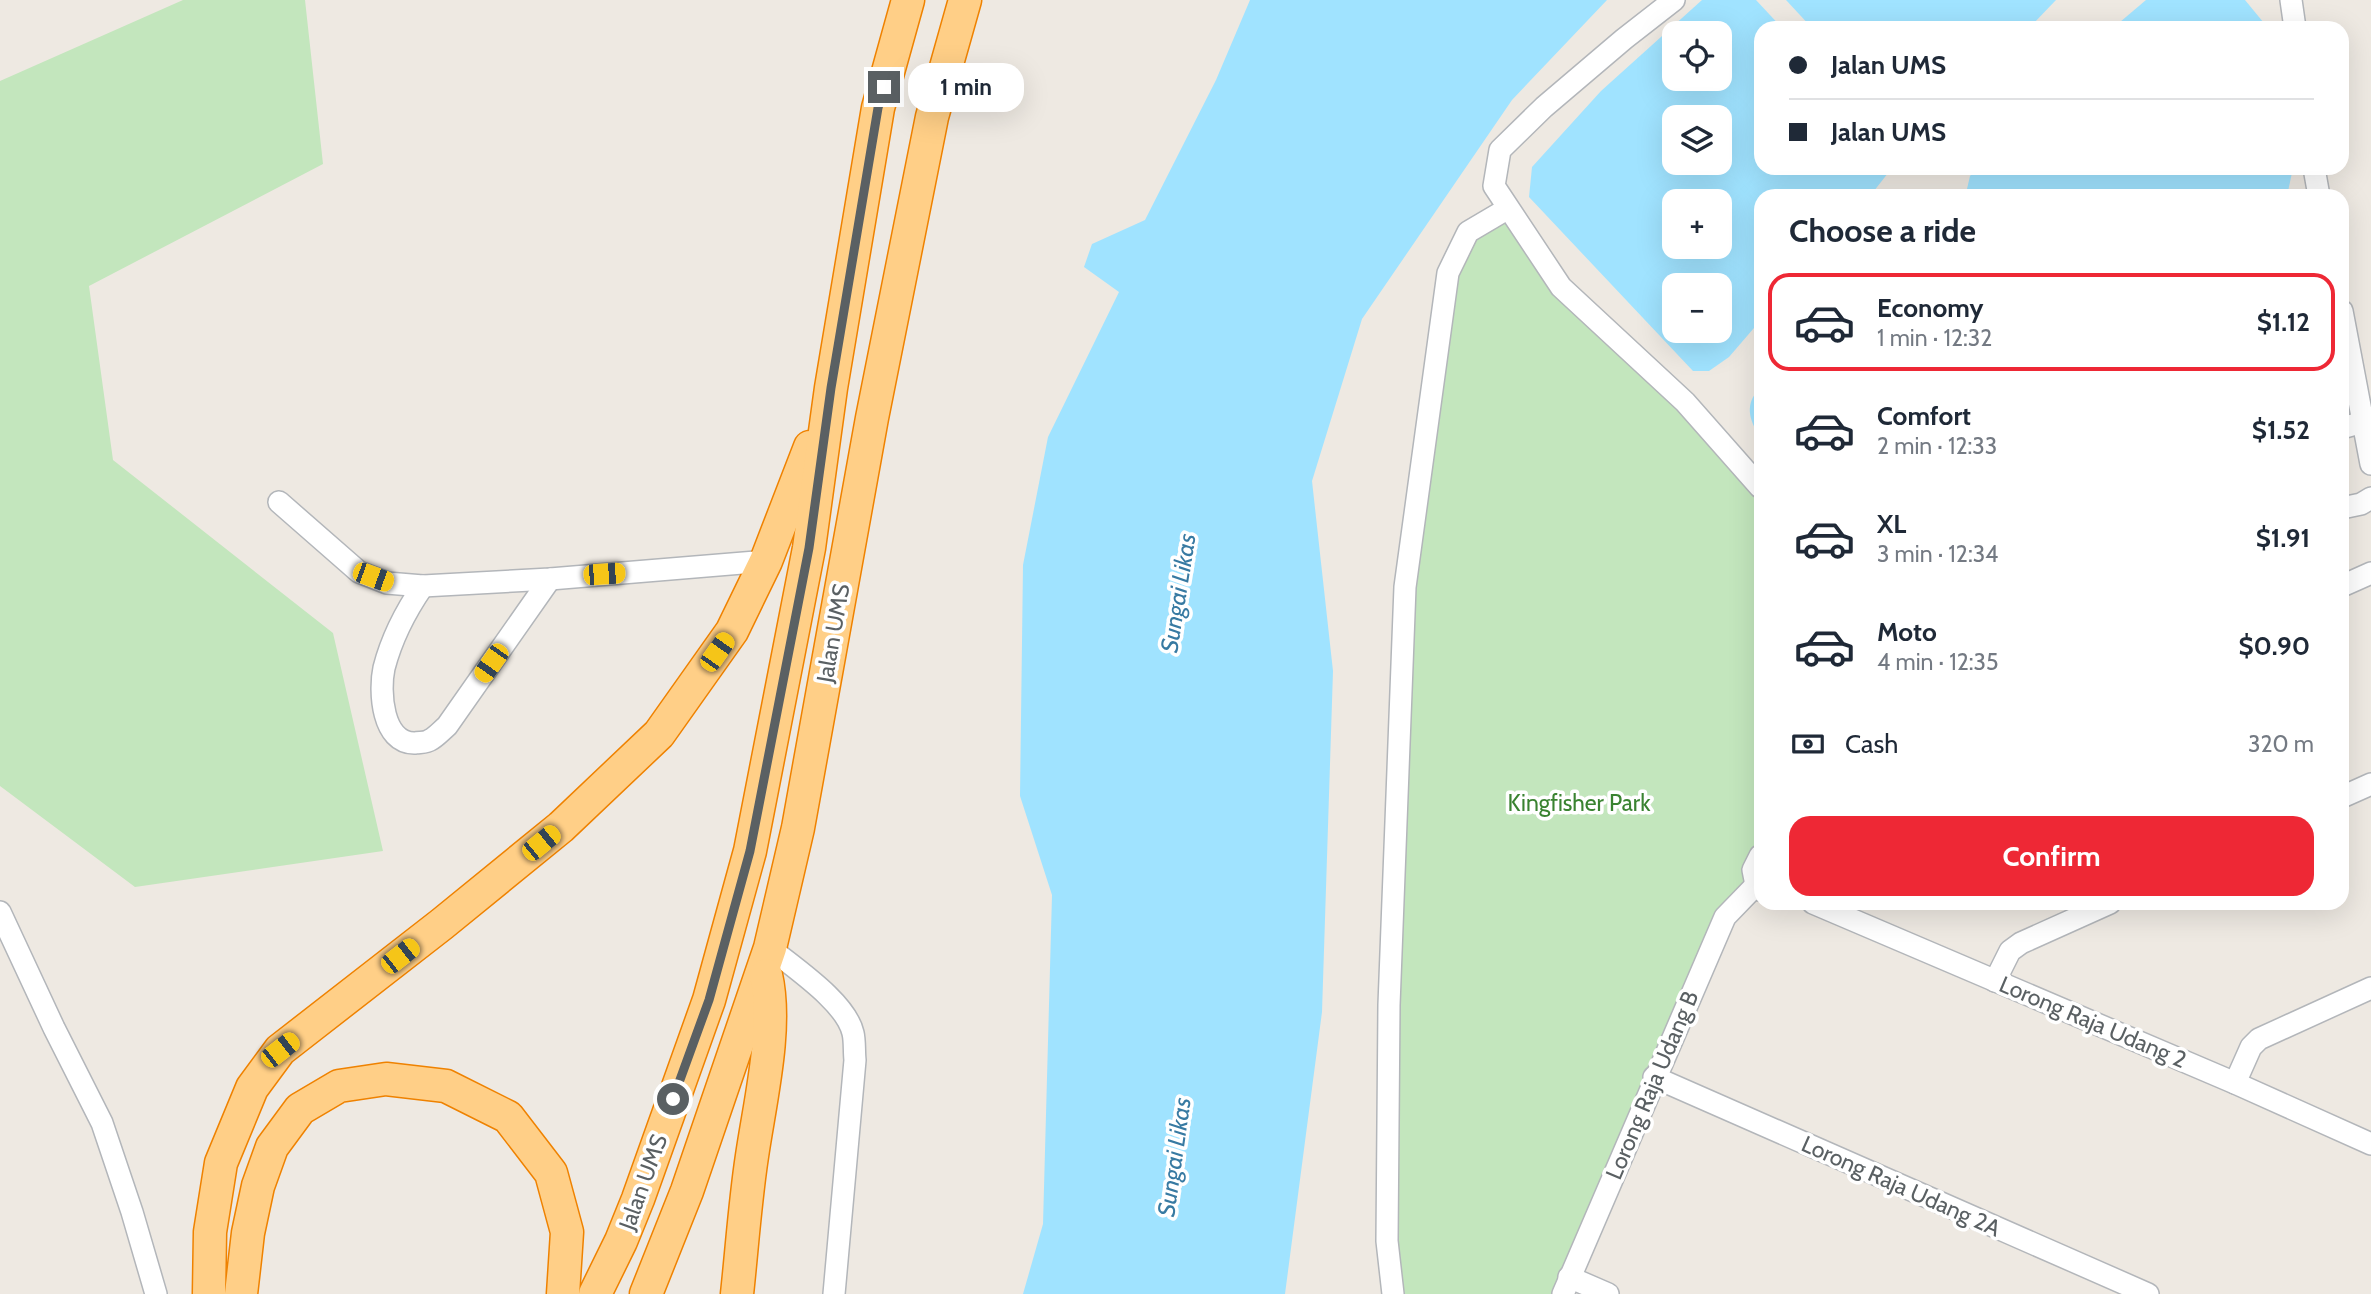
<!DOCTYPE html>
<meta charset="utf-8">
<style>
:root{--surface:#fff;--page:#f6f6f7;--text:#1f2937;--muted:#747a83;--line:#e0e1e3;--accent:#ee2835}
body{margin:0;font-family:Cabin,sans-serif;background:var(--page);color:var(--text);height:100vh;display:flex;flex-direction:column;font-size:26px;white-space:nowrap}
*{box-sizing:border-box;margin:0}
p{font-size:23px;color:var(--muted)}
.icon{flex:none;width:38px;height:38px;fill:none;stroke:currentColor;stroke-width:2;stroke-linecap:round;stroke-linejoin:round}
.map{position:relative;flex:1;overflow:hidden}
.drawer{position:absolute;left:1754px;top:189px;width:595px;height:721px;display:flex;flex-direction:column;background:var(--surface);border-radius:21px;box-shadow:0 7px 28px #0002}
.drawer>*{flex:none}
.guide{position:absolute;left:1754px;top:21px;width:595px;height:154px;border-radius:21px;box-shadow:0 7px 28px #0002;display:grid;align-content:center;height:154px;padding:0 35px;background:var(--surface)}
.controls{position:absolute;left:1662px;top:21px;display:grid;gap:14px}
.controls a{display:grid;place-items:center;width:70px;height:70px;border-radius:14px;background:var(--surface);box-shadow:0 7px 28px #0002;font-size:35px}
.end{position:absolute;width:32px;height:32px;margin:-16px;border:9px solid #5a6063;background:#fff;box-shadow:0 0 0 4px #fff}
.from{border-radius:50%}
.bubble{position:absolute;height:49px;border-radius:21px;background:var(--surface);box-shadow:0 7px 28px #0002;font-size:23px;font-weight:700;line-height:49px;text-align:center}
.car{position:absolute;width:21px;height:42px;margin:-21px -10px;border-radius:9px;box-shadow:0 0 5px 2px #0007;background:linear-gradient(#f5c518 24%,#345 0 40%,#f5c518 0 76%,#345 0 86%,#f5c518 0)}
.guide b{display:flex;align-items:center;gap:24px;height:66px;font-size:26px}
.guide b+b{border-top:2px solid var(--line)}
.guide i{width:18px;height:18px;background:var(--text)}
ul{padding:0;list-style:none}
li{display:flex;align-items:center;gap:21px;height:98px;margin:0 14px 10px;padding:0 21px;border:4px solid transparent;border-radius:21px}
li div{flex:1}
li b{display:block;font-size:26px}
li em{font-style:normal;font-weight:700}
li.active{border-color:var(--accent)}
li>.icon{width:63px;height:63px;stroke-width:1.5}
h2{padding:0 35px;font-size:32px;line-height:84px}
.pay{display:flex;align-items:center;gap:18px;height:77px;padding:0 35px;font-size:26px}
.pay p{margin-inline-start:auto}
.cta{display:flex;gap:14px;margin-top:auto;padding:14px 35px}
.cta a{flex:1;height:80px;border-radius:21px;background:var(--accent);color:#fff;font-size:28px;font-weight:700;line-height:80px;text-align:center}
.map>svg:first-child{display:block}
.green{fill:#c3e6bd}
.water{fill:#a0e3ff;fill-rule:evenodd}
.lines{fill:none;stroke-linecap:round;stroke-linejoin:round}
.minor-casing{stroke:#b3b6ba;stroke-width:24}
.highway-casing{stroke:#ef8200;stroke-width:35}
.minor{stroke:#fff;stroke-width:21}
.highway{stroke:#ffcf87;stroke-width:32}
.route{stroke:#5a6063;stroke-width:9}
.labels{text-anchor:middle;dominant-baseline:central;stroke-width:7;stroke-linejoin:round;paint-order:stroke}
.street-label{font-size:23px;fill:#5a6063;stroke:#fff}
.park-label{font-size:23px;fill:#3a8331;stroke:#fff}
.water-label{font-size:24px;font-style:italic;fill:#377aa2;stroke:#fff}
</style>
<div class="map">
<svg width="2371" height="1294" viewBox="0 0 2371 1294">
<rect width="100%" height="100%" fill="#eee9e2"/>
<g class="green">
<polygon points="183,0 305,0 323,164 89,286 113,460 333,633 383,851 135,887 0,786 0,81"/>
<polygon points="1507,209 1561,287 1760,487 1760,853 1725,917 1563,1294 1393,1294 1405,587 1443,315 1468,232"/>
</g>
<g class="water">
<polygon points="1250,0 1607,0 1512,100 1362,319 1312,481 1333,671 1322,1012 1285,1294 1023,1294 1043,1224 1052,895 1020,796 1023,565 1048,437 1119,292 1084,267 1092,244 1145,220 1216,80"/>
<path d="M1702,0h54l26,28h-22v140h132l-22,28h-110v125l-31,36 -20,14h-16l-164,-174 3,-30 69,-76zM1720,33v46h-45v-46zM1720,117v46h-45v-46zM1720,201v46h-45v-46zM1720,285v46h-45v-46z"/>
<polygon points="1786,0 2056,0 2029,28 1812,28"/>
<polygon points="2146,0 2245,0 2268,28 2113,28"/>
<polygon points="1977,168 2293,168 2287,196 1972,196 1967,189 1970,176"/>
<path d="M1760,388v49c-11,-17 -16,-33 0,-49z"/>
</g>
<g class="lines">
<defs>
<g id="minor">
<polyline points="1674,0 1624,39 1544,107 1500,150 1494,186 1561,287 1685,402 1760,487"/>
<polyline points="2291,0 2295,28"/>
<polyline points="2314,168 2319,196"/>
<polyline points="2342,311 2371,464"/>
<polyline points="2342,428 2363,422"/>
<polyline points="279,502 359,572 387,583 423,586 550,579 766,561"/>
<polyline points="2342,508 2361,504 2371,498"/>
<path d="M423,586c-18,26 -31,51 -39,82 -5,23 -2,76 31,75 5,-1 11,0 15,-3 6,-3 11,-9 17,-14l103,-147"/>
<polyline points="2342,586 2371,573"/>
<polyline points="2342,797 2371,784"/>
<polyline points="1760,856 1753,870 1756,885 1760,890"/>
<polyline points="1813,903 2235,1083 2371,1144"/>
<polyline points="0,912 54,1028 102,1123 132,1212 156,1294"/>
<path d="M770,948c24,20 76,54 83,85 2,8 1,19 2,27l-21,234"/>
<polyline points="1995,981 2010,951 2021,943 2110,903"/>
<polyline points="1654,1077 2148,1294"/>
<polyline points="2235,1083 2251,1047 2259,1039 2371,988"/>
<polyline points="1569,1277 1608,1294"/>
<polyline points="1393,1294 1387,1241 1389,1005 1405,587 1448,273 1468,232 1507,209"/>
<polyline points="1563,1294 1725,917 1756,885"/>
</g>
<g id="highway">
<polyline points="209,1294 210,1232 221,1163 252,1088 280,1050 442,924 561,827 659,734 732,631 766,561 810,447"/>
<polyline points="241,1294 248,1233 258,1186 272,1147 300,1109 339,1086 386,1079 446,1086 508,1117 551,1173 567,1232 563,1294"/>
<polyline points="595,1294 621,1241 638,1199 709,1000 750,851 809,548 831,388 878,108 908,0"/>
<polyline points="646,1294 687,1191 770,948 798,828 872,418 932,117 965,0"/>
<path d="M737,1294c5,-46 8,-92 15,-138 8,-55 26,-128 14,-181"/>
</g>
</defs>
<use href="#minor" class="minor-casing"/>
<use href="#highway" class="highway-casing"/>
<use href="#minor" class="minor"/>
<use href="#highway" class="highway"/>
</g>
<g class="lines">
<polyline class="route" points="673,1099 709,1000 750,851 809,548 831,388 878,108 884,87"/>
</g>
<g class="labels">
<g class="street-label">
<text transform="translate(833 633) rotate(-80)">Jalan UMS</text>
<text transform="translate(2093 1022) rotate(23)">Lorong Raja Udang 2</text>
<text transform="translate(1652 1085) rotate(-67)">Lorong Raja Udang B</text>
<text transform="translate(643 1182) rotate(-70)">Jalan UMS</text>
<text transform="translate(1901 1186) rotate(24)">Lorong Raja Udang 2A</text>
</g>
<g class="park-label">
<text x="1579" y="803">Kingfisher Park</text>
</g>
<g class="water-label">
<text transform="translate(1178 593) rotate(-81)">Sungai Likas</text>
<text transform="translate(1174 1157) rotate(-82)">Sungai Likas</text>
</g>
</g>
</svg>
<div class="controls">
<a><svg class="icon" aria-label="locate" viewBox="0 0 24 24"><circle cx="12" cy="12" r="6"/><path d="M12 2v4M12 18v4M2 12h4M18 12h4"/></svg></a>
<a><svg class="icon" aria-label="layers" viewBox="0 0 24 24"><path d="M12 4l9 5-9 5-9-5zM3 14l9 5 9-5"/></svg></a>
<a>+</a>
<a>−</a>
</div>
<i class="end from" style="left:673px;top:1099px"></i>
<i class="end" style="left:884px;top:87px"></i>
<div class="bubble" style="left:908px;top:63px;width:116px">1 min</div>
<i class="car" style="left:604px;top:574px;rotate:86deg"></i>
<i class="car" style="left:373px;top:577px;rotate:110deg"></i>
<i class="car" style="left:717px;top:652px;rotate:35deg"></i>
<i class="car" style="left:491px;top:663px;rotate:215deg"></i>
<i class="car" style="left:541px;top:843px;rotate:51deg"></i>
<i class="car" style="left:400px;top:956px;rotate:52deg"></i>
<i class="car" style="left:280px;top:1050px;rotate:52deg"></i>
<div class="guide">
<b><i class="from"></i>Jalan UMS</b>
<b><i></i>Jalan UMS</b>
</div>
<section class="drawer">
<h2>Choose a ride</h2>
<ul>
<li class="active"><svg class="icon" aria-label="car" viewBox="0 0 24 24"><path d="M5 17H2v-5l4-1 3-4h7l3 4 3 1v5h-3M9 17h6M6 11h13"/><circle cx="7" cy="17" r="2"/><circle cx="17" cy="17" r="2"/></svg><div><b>Economy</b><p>1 min · 12:32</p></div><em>$1.12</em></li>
<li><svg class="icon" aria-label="car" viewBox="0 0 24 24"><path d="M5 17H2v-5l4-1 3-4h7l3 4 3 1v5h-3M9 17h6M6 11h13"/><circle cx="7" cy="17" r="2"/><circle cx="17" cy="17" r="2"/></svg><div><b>Comfort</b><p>2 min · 12:33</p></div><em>$1.52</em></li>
<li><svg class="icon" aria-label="car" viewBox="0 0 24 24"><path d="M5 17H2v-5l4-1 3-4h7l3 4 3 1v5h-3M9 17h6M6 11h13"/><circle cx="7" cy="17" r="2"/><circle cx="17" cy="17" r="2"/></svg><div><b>XL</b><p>3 min · 12:34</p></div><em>$1.91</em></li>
<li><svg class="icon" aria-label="car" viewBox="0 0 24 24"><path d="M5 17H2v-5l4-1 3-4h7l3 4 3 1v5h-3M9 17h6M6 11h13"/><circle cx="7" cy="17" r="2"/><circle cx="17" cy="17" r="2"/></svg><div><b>Moto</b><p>4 min · 12:35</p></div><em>$0.90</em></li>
</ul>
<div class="pay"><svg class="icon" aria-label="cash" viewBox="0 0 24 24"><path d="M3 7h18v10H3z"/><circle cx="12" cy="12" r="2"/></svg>Cash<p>320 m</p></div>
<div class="cta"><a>Confirm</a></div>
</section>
</div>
